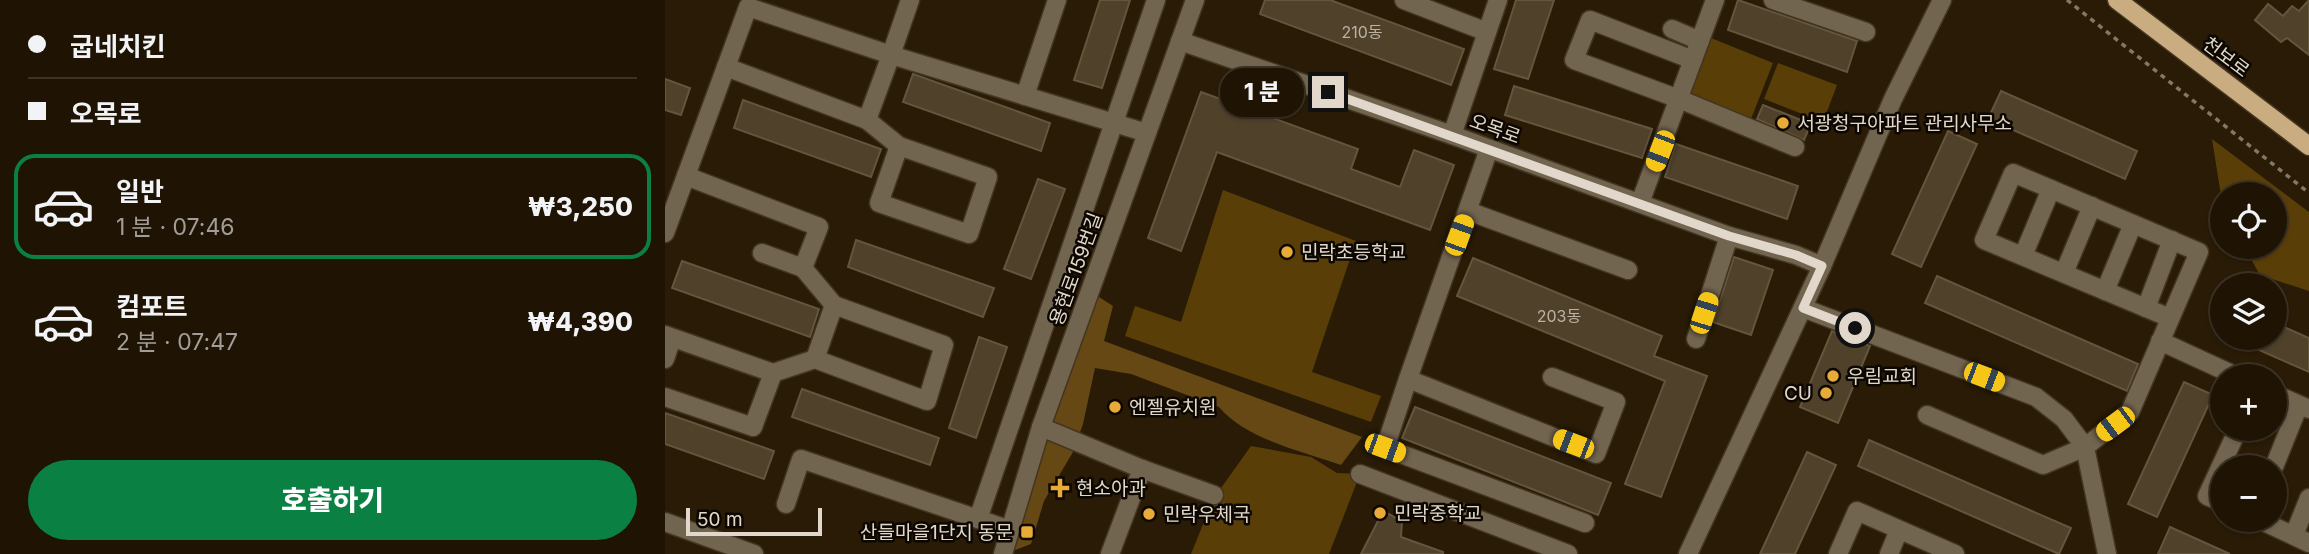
<!DOCTYPE html>
<html lang="ko">
<meta charset="utf-8">
<style>
:root{--surface:#1f1404;--page:#271d0e;--text:#f1f3f6;--muted:#a19e9a;--line:#3c3326;--accent:#0b8043}
body{margin:0;font-family:Inter,"Noto Sans KR",sans-serif;background:var(--page);color:var(--text);height:100vh;display:flex;flex-direction:column;font-size:26px;white-space:nowrap}
*{box-sizing:border-box;margin:0}
p{font-size:23px;color:var(--muted)}
.icon{flex:none;width:38px;height:38px;fill:none;stroke:currentColor;stroke-width:2;stroke-linecap:round;stroke-linejoin:round}
.map{position:relative;flex:1;overflow:hidden}
.panel{display:flex;flex-direction:column;background:var(--surface);width:665px}
.panel>*{flex:none}
.top-card{display:grid;align-content:center;height:154px;padding:0 28px;background:var(--surface)}
.tools{position:absolute;left:1545px;top:182px;display:grid;gap:14px}
.tools a{display:grid;place-items:center;width:77px;height:77px;border-radius:50%;background:var(--surface);box-shadow:0 2px 5px #0004,0 0 0 2px var(--line);font-size:35px}
.scale{position:absolute;left:21px;bottom:18px;width:136px;box-sizing:border-box;padding-left:7px;border:4px solid #e1d8cb;border-top:0;font-size:19px;line-height:24px;white-space:nowrap;color:#e1d8cb;-webkit-text-stroke:5px #0d0702;paint-order:stroke}
.end{position:absolute;width:32px;height:32px;margin:-16px;border:9px solid #e1d8cb;background:#111;box-shadow:0 0 0 4px #111}
.from{border-radius:50%}
.bubble{position:absolute;height:49px;border-radius:24px;background:var(--surface);box-shadow:0 2px 5px #0004,0 0 0 2px var(--line);font-size:23px;font-weight:800;line-height:49px;text-align:center}
.car{position:absolute;width:21px;height:42px;margin:-21px -10px;border-radius:9px;box-shadow:0 0 5px 2px #0007;background:linear-gradient(#f5c518 24%,#345 0 40%,#f5c518 0 76%,#345 0 86%,#f5c518 0)}
.top-card b{display:flex;align-items:center;gap:24px;height:66px;font-size:26px}
.top-card b+b{border-top:2px solid var(--line)}
.top-card i{width:18px;height:18px;background:var(--text)}
ul{padding:0;list-style:none}
li{display:flex;align-items:center;gap:21px;height:105px;margin:0 14px 10px;padding:0 14px;border:4px solid transparent;border-radius:21px}
li div{flex:1}
li b{display:block;font-size:26px}
li em{font-style:normal;font-weight:800}
li.current{border-color:var(--accent)}
li>.icon{width:63px;height:63px;stroke-width:1.5}
.primary-button{display:flex;gap:14px;margin-top:auto;padding:14px 28px}
.primary-button a{flex:1;height:80px;border-radius:42px;background:var(--accent);color:#fff;font-size:28px;font-weight:800;line-height:80px;text-align:center}
main{display:flex;flex:1;min-height:0}
.map>svg:first-child{display:block}
.green{fill:#5a3e08}
.forest{fill:#654813}
.building{fill:#4f412a;stroke:#64553d;stroke-width:2}
.lines{fill:none;stroke-linecap:round;stroke-linejoin:round}
.minor-casing{stroke:#433521;stroke-width:21}
.major-casing{stroke:#433521;stroke-width:21}
.path{stroke:#837766;stroke-width:3.5;stroke-dasharray:5 5;stroke-linecap:butt}
.minor{stroke:#726550;stroke-width:18}
.major{stroke:#c9ad81;stroke-width:18}
.route{stroke:#e1d8cb;stroke-width:9}
.poi-dot{fill:#e9ab38;stroke:#0d0702;stroke-width:2.5}
.labels{text-anchor:middle;dominant-baseline:central;stroke-width:5;stroke-linejoin:round;paint-order:stroke}
.number-label{font-size:16px;fill:#bcb2a3}
.street-label{font-size:19px;fill:#e1d8cb;stroke:#0d0702}
.poi-label{font-size:19px;fill:#e1d8cb;stroke:#0d0702;text-anchor:start}
</style>
<main>
<section class="panel">
<div class="top-card">
<b><i class="from"></i>굽네치킨</b>
<b><i></i>오목로</b>
</div>
<ul>
<li class="current"><svg class="icon" aria-label="car" viewBox="0 0 24 24"><path d="M5 17H2v-5l4-1 3-4h7l3 4 3 1v5h-3M9 17h6M6 11h13"/><circle cx="7" cy="17" r="2"/><circle cx="17" cy="17" r="2"/></svg><div><b>일반</b><p>1 분 · 07:46</p></div><em>₩3,250</em></li>
<li><svg class="icon" aria-label="car" viewBox="0 0 24 24"><path d="M5 17H2v-5l4-1 3-4h7l3 4 3 1v5h-3M9 17h6M6 11h13"/><circle cx="7" cy="17" r="2"/><circle cx="17" cy="17" r="2"/></svg><div><b>컴포트</b><p>2 분 · 07:47</p></div><em>₩4,390</em></li>
</ul>
<div class="primary-button"><a>호출하기</a></div>
</section>
<div class="map">
<svg width="1644" height="554" viewBox="0 0 1644 554">
<rect width="100%" height="100%" fill="#291b05"/>
<g class="green">
<polygon points="1046,38 1108,63 1086,119 1024,94"/>
<polygon points="1113,63 1172,85 1158,122 1099,99"/>
<polygon points="1547,139 1644,212 1644,291 1595,275 1579,247 1610,247 1610,194 1558,194 1557,202"/>
<polygon points="558,190 691,241 647,372 716,396 706,422 460,336 470,306 516,322"/>
<polygon points="586,446 646,457 672,473 695,474 664,554 526,554 543,512 556,488"/>
</g>
<path class="forest" d="M431,295l17,11 -9,35 258,96 -21,28c-39,-14 -96,-26 -122,-58l-88,-33 -36,-6 -12,56 -10,28 -29,49 -13,43 -21,8 43,-140z"/>
<g class="building">
<polygon points="435,0 465,0 437,88 409,80"/>
<polygon points="600,0 665,0 799,49 786,85 595,14"/>
<polygon points="851,0 889,0 863,79 829,69"/>
<polygon points="1073,0 1192,41 1182,72 1063,30"/>
<polygon points="1644,0 1644,55 1622,38 1616,42 1590,20 1603,4 1618,16 1627,6 1634,11"/>
<polygon points="248,74 385,123 376,151 238,102"/>
<polygon points="0,79 25,88 16,115 0,110"/>
<polygon points="849,86 987,129 977,158 840,115"/>
<polygon points="1336,91 1472,151 1460,179 1323,119"/>
<polygon points="536,92 693,149 686,169 735,187 749,150 789,165 765,230 552,152 516,251 483,238"/>
<polygon points="78,100 216,149 206,177 69,128"/>
<polygon points="1098,105 1146,124 1139,140 1092,119"/>
<polygon points="1283,131 1312,144 1256,267 1227,254"/>
<polygon points="1011,144 1133,186 1122,219 1000,177"/>
<polygon points="373,179 400,189 366,279 339,269"/>
<polygon points="191,240 329,288 318,317 183,267"/>
<polygon points="1069,257 1108,270 1086,335 1048,322"/>
<polygon points="808,258 997,336 989,356 1042,376 996,497 960,484 1000,381 792,296"/>
<polygon points="17,261 154,309 145,337 7,288"/>
<polygon points="1272,276 1473,364 1462,391 1260,303"/>
<polygon points="1610,323 1644,338 1644,372 1567,338 1610,338"/>
<polygon points="1167,331 1205,346 1173,423 1135,407"/>
<polygon points="314,337 342,347 311,438 284,428"/>
<polygon points="1519,382 1548,395 1492,517 1463,504"/>
<polygon points="137,389 274,438 265,465 127,417"/>
<polygon points="750,407 946,483 933,515 737,438"/>
<polygon points="0,413 109,451 99,479 0,444"/>
<polygon points="1204,440 1406,528 1394,554 1193,466"/>
<polygon points="1142,452 1171,465 1130,554 1095,554"/>
<polygon points="718,511 737,521 736,537 778,552 778,554 696,554"/>
<polygon points="1505,527 1565,554 1493,554"/>
</g>
<g class="lines">
<defs>
<g id="minor">
<polyline points="739,0 822,32"/>
<polyline points="1108,0 1201,32"/>
<polyline points="1007,29 1035,41"/>
<polyline points="515,41 787,135 1064,236 1131,255 1157,266"/>
<polyline points="1028,60 925,20 909,60 1014,99 1130,147"/>
<polyline points="61,67 202,120 226,55 482,133"/>
<polyline points="360,96 392,0"/>
<polyline points="202,120 234,146 214,203 304,234 323,177 234,146"/>
<polyline points="787,135 833,0"/>
<polyline points="824,149 743,379 931,454 951,402 887,377"/>
<polyline points="21,176 154,227 138,268 169,305 279,345 262,401 150,359 108,373"/>
<polyline points="975,203 1050,0"/>
<polyline points="803,211 963,270"/>
<polyline points="0,233 83,7 226,55 245,0"/>
<polyline points="97,253 138,268"/>
<polyline points="1358,256 1386,189"/>
<polyline points="1399,273 1427,206"/>
<polyline points="1440,291 1468,224"/>
<polyline points="1138,308 1371,397 1399,419 1420,447 1442,554"/>
<polyline points="1481,308 1507,240"/>
<polyline points="0,335 108,373 88,427 0,397"/>
<polyline points="1031,339 1064,236"/>
<polyline points="1495,341 1571,376"/>
<polyline points="0,359 7,338"/>
<polyline points="150,359 169,305"/>
<polyline points="743,379 720,448 920,523"/>
<polyline points="1610,394 1644,409"/>
<polyline points="1262,415 1378,465 1420,447 1465,412 1534,252 1348,173 1319,240 1505,318"/>
<polyline points="376,427 477,469 549,495"/>
<polyline points="1609,467 1634,405"/>
<polyline points="695,474 903,554"/>
<polyline points="1558,503 1542,496 1573,429"/>
<polyline points="121,504 136,459 313,519"/>
<polyline points="1595,520 1644,543"/>
<polyline points="0,522 89,554"/>
<polyline points="345,530 313,519 491,0"/>
<polyline points="1629,535 1644,498"/>
<polyline points="338,554 376,427 530,0"/>
<polyline points="445,554 477,469"/>
<polyline points="1023,554 1157,266 1228,99 1277,0"/>
<polyline points="1173,554 1192,511 1290,554"/>
<polyline points="1224,554 1234,530"/>
</g>
<polyline id="major" points="1452,0 1644,146"/>
</defs>
<use href="#minor" class="minor-casing"/>
<use href="#major" class="major-casing"/>
<polyline class="path" points="1402,0 1644,193"/>
<use href="#minor" class="minor"/>
<use href="#major" class="major"/>
</g>
<g class="lines">
<polyline class="route" points="663,92 1064,236 1131,255 1157,266 1138,308 1190,328"/>
</g>
<g class="poi-dot">
<circle cx="1118" cy="123" r="7"/>
<circle cx="622" cy="252" r="7"/>
<circle cx="1168" cy="376" r="7"/>
<circle cx="1161" cy="393" r="7"/>
<circle cx="450" cy="407" r="7"/>
<path d="M391.5 477.5h7v7h7v7h-7v7h-7v-7h-7v-7h7z"/>
<circle cx="715" cy="513" r="7"/>
<circle cx="484" cy="514" r="7"/>
<rect x="355" y="525" width="14" height="14" rx="3.5"/>
</g>
<g class="labels">
<g class="number-label">
<text x="697" y="32">210동</text>
<text x="894" y="316">203동</text>
</g>
<g class="street-label">
<text transform="translate(1561 57) rotate(37)">천보로</text>
<text transform="translate(830 129) rotate(20)">오목로</text>
<text transform="translate(411 269) rotate(-70)">용현로159번길</text>
</g>
<g class="poi-label">
<text x="1132" y="123">서광청구아파트 관리사무소</text>
<text x="636" y="252">민락초등학교</text>
<text x="1182" y="376">우림교회</text>
<text x="1147" y="393" text-anchor="end">CU</text>
<text x="464" y="407">엔젤유치원</text>
<text x="411" y="488">현소아과</text>
<text x="729" y="513">민락중학교</text>
<text x="498" y="514">민락우체국</text>
<text x="348" y="532" text-anchor="end">산들마을1단지 동문</text>
</g>
</g>
</svg>
<div class="tools">
<a><svg class="icon" aria-label="locate" viewBox="0 0 24 24"><circle cx="12" cy="12" r="6"/><path d="M12 2v4M12 18v4M2 12h4M18 12h4"/></svg></a>
<a><svg class="icon" aria-label="layers" viewBox="0 0 24 24"><path d="M12 4l9 5-9 5-9-5zM3 14l9 5 9-5"/></svg></a>
<a>+</a>
<a>−</a>
</div>
<div class="scale">50 m</div>
<i class="end from" style="left:1190px;top:328px"></i>
<i class="end" style="left:663px;top:92px"></i>
<div class="bubble" style="left:555px;top:68px;width:84px">1 분</div>
<i class="car" style="left:995px;top:151px;rotate:201deg"></i>
<i class="car" style="left:794px;top:235px;rotate:20deg"></i>
<i class="car" style="left:1039px;top:313px;rotate:18deg"></i>
<i class="car" style="left:1319px;top:377px;rotate:111deg"></i>
<i class="car" style="left:1450px;top:424px;rotate:233deg"></i>
<i class="car" style="left:908px;top:444px;rotate:291deg"></i>
<i class="car" style="left:720px;top:448px;rotate:110deg"></i>
</div>
</main>
